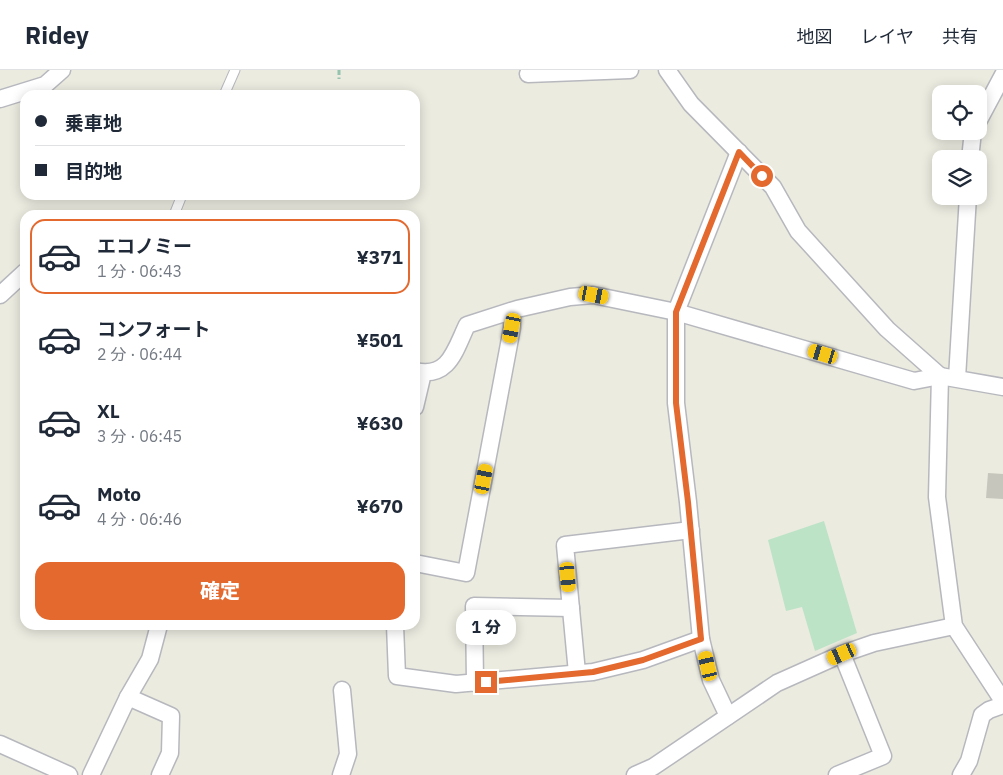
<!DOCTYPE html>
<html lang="ja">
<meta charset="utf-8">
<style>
:root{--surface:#fff;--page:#f6f6f7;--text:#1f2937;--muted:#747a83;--line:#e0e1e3;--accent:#e3692e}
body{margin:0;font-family:"IBM Plex Sans","Noto Sans JP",sans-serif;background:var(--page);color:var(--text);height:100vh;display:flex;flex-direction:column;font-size:19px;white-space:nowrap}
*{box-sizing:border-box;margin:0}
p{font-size:16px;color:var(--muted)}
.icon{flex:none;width:28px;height:28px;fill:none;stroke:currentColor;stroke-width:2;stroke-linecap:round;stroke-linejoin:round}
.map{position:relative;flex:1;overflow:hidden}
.panel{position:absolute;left:20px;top:140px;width:400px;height:420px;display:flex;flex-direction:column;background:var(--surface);border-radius:15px;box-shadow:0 2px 12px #0003}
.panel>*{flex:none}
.top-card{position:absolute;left:20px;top:20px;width:400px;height:110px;border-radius:15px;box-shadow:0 2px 12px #0003;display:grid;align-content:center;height:110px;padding:0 15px;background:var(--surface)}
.tools{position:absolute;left:932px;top:15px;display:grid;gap:10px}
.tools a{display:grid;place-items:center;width:55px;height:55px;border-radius:10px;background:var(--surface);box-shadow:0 2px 12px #0003;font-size:25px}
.end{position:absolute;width:22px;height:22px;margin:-11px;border:6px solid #e3692e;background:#fff;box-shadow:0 0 0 2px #fff}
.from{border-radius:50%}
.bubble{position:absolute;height:35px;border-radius:15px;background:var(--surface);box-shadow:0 2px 12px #0003;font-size:16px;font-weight:800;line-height:35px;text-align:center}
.car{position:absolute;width:15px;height:30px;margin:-15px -8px;border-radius:6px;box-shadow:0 0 4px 1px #0007;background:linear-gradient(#f5c518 24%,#345 0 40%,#f5c518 0 76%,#345 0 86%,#f5c518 0)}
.top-card b{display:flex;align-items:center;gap:18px;height:48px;font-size:19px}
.top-card b+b{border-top:1px solid var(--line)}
.top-card i{width:12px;height:12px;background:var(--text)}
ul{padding:9px 0 0;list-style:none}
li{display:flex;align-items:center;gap:15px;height:75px;margin:0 10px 8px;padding:0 5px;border:2px solid transparent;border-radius:15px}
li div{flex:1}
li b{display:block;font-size:19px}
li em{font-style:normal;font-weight:800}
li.on{border-color:var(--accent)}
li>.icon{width:45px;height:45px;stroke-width:1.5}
.button{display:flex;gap:10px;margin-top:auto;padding:10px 15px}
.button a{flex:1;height:58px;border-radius:15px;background:var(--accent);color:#fff;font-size:20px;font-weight:800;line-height:58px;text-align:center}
header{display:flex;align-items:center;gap:30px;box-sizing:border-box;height:70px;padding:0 25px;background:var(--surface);border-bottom:1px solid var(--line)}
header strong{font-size:24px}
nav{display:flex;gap:28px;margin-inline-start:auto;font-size:18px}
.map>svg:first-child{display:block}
.green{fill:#bce3c6}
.building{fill:#c6c6bc}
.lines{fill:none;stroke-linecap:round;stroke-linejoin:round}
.lane-casing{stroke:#b7b8be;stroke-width:11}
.street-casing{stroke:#b7b8be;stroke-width:19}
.path{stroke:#96c3ad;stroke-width:3;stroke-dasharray:5 2.5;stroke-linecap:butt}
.lane{stroke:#fff;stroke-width:9}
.street{stroke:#fff;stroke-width:16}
.route{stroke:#e3692e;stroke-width:6}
</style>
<header>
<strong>Ridey</strong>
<nav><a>地図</a><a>レイヤ</a><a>共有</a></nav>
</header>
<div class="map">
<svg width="1003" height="705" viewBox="0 0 1003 705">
<rect width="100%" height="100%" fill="#ebebe0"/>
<polygon class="green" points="824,451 857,563 815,581 802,537 786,541 768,470"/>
<g class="building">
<polygon points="352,21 352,25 326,25 326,22"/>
<polygon points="988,403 1003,404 1003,429 986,428"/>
</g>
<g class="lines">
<defs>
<g id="lane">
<polyline points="224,25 235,0"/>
<polyline points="174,145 182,125"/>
</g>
<g id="street">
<polyline points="667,0 691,34 773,117 798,161 887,259 940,306"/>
<polyline points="528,4 630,0"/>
<polyline points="0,29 45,15 62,0"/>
<polyline points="979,50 1003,5"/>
<polyline points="970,89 973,61"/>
<polyline points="0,225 25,202"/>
<path d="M415,301c34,8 40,-21 52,-46l50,-16 53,-12 23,-2 83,17 238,69 26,-5 63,11"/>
<polyline points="940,306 937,427 954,556 1003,631"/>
<polyline points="957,308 968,126"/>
<polyline points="415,337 423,303"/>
<polyline points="415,493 466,503 512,258 512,241"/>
<polyline points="395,555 397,606 456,614 593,602 643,590 701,569"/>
<polyline points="577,603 565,475 691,460"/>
<polyline points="475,613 474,536 571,538"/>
<polyline points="128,627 171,646 170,683 160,705"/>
<polyline points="728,646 711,610 701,569 688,432 676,333 676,242 739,82"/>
<polyline points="0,674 69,705"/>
<polyline points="91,705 128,627 150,589 159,555"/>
<polyline points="341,705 348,684 342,620"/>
<polyline points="635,705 653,697 777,613 842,584 874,573 954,556"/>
<polyline points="837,705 883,686 842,584"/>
<polyline points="961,705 969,691 982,645 989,640 1003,635"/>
</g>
</defs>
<use href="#lane" class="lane-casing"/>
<use href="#street" class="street-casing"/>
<polyline class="path" points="339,0 339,9"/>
<use href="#lane" class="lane"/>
<use href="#street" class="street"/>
</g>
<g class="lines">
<polyline class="route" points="486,612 593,602 643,590 701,569 688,432 676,333 676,242 739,82 762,106"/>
</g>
</svg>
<div class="tools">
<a><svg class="icon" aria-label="locate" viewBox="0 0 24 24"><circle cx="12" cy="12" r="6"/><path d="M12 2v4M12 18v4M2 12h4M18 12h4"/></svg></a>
<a><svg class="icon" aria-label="layers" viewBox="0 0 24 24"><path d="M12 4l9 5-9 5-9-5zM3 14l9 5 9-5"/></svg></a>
</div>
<i class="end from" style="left:762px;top:106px"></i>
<i class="end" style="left:486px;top:612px"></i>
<div class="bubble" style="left:456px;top:540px;width:60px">1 分</div>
<i class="car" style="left:594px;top:225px;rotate:101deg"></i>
<i class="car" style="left:512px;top:258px;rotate:191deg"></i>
<i class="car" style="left:823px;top:284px;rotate:287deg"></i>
<i class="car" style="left:484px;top:409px;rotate:11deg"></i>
<i class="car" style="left:568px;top:507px;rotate:175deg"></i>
<i class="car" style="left:842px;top:584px;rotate:246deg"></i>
<i class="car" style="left:708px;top:596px;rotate:347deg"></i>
<div class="top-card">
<b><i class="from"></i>乗車地</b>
<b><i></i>目的地</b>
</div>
<section class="panel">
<ul>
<li class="on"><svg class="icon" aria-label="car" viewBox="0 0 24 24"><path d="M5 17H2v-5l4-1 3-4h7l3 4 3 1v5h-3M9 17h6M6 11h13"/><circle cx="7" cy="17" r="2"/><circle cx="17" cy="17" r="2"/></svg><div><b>エコノミー</b><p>1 分 · 06:43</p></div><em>¥371</em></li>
<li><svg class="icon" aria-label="car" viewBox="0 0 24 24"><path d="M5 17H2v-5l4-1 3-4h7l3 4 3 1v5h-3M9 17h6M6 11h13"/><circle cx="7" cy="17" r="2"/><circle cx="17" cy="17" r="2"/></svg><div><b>コンフォート</b><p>2 分 · 06:44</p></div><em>¥501</em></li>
<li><svg class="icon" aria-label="car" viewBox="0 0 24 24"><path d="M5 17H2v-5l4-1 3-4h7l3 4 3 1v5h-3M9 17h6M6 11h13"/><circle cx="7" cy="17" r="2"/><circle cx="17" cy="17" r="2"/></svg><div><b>XL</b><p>3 分 · 06:45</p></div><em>¥630</em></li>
<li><svg class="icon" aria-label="car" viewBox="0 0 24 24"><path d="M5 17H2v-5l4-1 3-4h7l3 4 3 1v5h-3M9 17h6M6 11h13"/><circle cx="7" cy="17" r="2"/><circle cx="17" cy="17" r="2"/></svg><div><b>Moto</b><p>4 分 · 06:46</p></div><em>¥670</em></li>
</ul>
<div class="button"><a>確定</a></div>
</section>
</div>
